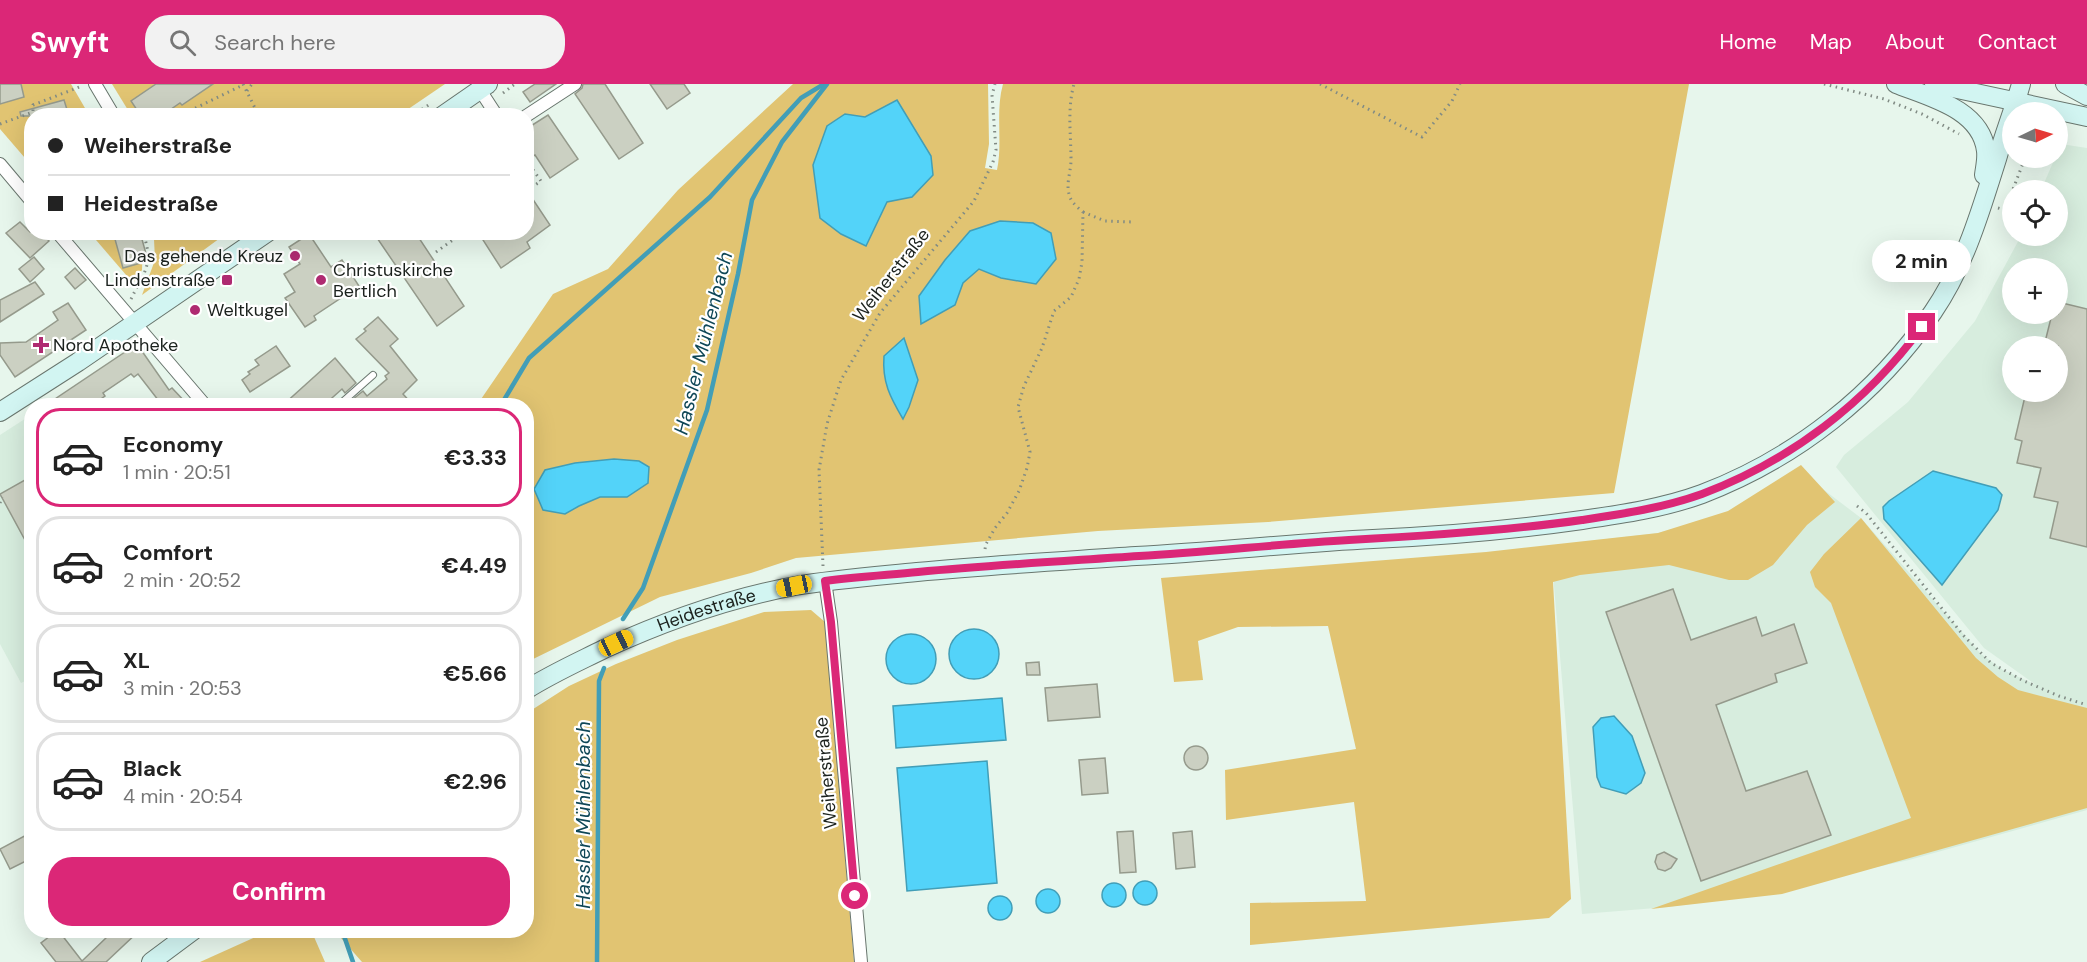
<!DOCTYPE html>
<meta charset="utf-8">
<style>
:root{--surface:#fff;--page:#f2f2f2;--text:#222;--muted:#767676;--line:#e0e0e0;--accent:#db2777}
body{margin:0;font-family:"DM Sans",sans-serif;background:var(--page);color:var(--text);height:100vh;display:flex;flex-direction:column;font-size:22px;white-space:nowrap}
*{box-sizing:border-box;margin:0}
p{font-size:20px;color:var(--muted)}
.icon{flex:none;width:33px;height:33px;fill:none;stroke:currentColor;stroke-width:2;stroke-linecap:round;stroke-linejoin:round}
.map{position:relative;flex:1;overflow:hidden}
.sheet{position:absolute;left:24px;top:314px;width:510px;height:540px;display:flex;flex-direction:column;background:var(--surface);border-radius:24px;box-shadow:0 6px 24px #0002}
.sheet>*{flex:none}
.top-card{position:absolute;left:24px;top:24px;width:510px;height:132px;border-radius:24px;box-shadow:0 6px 24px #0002;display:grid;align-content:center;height:132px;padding:0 24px;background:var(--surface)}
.needle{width:39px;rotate:85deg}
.fabs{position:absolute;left:2002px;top:18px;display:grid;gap:12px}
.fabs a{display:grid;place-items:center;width:66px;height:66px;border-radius:50%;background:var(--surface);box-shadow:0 6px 24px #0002;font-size:30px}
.end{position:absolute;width:27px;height:27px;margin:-14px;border:8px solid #db2777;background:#fff;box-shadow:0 0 0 3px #fff}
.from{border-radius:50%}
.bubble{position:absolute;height:42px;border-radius:21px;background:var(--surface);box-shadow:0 6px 24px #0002;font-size:20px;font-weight:700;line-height:42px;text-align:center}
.car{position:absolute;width:18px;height:36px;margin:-18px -9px;border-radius:8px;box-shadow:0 0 4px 2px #0007;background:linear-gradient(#f5c518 24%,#345 0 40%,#f5c518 0 76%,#345 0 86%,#f5c518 0)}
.top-card b{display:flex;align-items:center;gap:21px;height:57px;font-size:22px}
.top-card b+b{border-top:2px solid var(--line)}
.top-card i{width:15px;height:15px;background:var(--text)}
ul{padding:10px 0 0;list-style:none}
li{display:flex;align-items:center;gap:18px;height:99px;margin:0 12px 9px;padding:0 12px;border:3px solid var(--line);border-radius:24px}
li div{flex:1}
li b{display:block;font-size:22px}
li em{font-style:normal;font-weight:700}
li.current{border-color:var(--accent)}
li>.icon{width:54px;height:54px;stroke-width:1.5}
.action{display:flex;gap:12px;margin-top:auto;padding:12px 24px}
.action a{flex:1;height:69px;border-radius:24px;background:var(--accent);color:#fff;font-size:24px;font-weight:700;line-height:69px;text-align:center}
header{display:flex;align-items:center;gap:36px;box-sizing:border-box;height:84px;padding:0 30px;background:var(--accent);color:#fff}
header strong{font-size:28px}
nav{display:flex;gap:33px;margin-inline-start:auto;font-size:21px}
.search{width:420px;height:54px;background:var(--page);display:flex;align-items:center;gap:15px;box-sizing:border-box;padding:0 21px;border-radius:24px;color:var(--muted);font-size:22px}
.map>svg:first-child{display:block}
.built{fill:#d7edde;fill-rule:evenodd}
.green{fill:#e1c472}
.water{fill:#53d3f9;stroke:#429eb7;stroke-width:1.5}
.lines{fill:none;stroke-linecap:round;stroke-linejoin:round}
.stream{stroke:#429eb7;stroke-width:4.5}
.building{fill:#cbd0c2;stroke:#959a8c;stroke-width:1.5}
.lane-casing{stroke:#69766e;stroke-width:8}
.street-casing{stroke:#69766e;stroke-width:14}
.secondary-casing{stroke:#69766e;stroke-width:20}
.path{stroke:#818b84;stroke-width:3;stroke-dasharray:1.5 4.5;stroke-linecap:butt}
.lane{stroke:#fff;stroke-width:6}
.street{stroke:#fff;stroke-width:12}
.secondary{stroke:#d2f5f2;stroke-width:18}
.route{stroke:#db2777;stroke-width:8}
.poi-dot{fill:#af2a71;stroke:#fff;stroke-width:2}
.labels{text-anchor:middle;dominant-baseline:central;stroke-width:4.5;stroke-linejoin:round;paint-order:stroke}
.poi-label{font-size:18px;fill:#1b211d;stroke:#fff;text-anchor:start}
.street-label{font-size:18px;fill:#1b211d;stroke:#fff}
.water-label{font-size:20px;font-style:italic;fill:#0f4757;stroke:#fff}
</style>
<header>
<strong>Swyft</strong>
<div class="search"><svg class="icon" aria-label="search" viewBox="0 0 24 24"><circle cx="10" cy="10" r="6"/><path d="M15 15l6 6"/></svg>Search here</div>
<nav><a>Home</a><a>Map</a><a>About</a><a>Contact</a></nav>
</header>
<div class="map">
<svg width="2087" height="878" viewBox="0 0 2087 878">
<rect width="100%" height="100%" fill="#e7f6ec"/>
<g class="built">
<path d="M2061,60l26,4v662l-178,50 -169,37 -72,10 -86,7 -31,-363 39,-10 68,-8 73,-19 72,-40 58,44 120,136 22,16 33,15 -52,-37 -148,-181 8,-12 64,-53 67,-81 46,-85h37v-46h-17l14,-32h3zM2013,184h45v46h-45zM2013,262h45v46h-45z"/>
<polygon points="31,331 31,594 21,599 0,560 0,351"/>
</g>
<g class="green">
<polygon points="0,0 71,0 89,31 32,32 31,81 0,45"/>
<polygon points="112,0 445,0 398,32 131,31"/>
<path d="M793,0h195l1,60 -4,24 12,2c6,-28 -2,-58 6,-86h686l-75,409 -346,29 -170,9 -302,27 -45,15 -91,24 -133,65 -1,-257h-49l76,-111 55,-25 70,-79z"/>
<polygon points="90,149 143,149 142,186 133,199"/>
<polygon points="181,149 227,149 142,211 155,176 154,155 180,150"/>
<polygon points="1801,381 1835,418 1807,441 1773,481 1748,496 1729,496 1669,481 1580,491 1553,498 1571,815 1549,834 1250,861 1250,819 1366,817 1354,718 1226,736 1225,686 1356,665 1328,542 1238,543 1198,557 1203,596 1174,598 1161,494 1486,468 1658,449 1728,427"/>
<polygon points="1861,434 1976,574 1998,593 2018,606 2087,624 2087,724 1782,810 1651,825 1911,734 1831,519 1815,503 1810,488 1824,470"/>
<polygon points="811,526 825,538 854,878 362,878 334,846 526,846 527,629 569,602 616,580 677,556 764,528"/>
<polygon points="271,846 311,846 325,878 200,878"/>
</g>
<g class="water">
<polygon points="897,16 931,72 933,91 912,113 887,118 866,162 841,150 820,134 813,81 827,42 845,30 865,33"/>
<polygon points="1000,137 1033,139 1051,149 1056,175 1036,200 1001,194 979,185 963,199 955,221 921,240 919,212 945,176 970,147"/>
<path d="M904,254l14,42 -9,27 -6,12c-13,-22 -21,-37 -19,-63z"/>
<polygon points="614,375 639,377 649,383 648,399 627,413 600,413 579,422 565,430 543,426 534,405 545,386 575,379"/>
<polygon points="1933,387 1996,404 2002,411 1998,426 1942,501 1884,435 1883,423 1889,417"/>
<circle cx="974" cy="570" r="25"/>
<circle cx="911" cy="575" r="25"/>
<polygon points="1002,614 1006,656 896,664 893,622"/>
<polygon points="1614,632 1632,652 1645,689 1641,699 1626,710 1601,703 1597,693 1593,643 1601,634"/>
<polygon points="987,677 997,799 907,807 897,684"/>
<circle cx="1145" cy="809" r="12"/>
<circle cx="1114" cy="811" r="12"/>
<circle cx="1048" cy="817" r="12"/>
<circle cx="1000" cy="824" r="12"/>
</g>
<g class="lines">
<g class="stream">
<polyline points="501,321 529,274 710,113 801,14 824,0"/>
<polyline points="623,535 643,504 707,326 738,190 752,116 782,58 827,0"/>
<polyline points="342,846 353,878"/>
<polyline points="597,878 599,597 604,584"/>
</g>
</g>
<g class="building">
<polygon points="0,0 21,0 24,13 0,20"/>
<polygon points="156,0 213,0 182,21 180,19 161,32 141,32 131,17"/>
<polygon points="535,0 556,0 530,18 523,8"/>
<polygon points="583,0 605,0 643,59 619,75 575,10 582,4"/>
<polygon points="650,0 684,0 690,9 667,25"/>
<polygon points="64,16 69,32 21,32 20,28"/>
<polygon points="548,31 578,75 550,94 535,71 533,72 526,63 526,45"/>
<polygon points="526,105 550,141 527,158 530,164 501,184 483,156 493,148 526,148"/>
<polygon points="20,138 30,148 41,148 49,157 30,174 6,149"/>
<polygon points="113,148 140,148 148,177 123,184"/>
<polygon points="373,148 415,148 464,222 437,242"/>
<polygon points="309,150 331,183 342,176 359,202 314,232 316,236 305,243 285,214 295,208 284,190 300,180 289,163"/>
<polygon points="34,173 44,185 30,198 19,185"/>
<polygon points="75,184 86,196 75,205 65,193"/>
<polygon points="35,198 44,210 0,238 0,216"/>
<polygon points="2058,218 2087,225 2087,463 2050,454 2058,418 2034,413 2041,384 2017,379 2022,357 2015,355 2026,308 2058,308 2058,262 2044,262 2052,230 2058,230"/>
<polygon points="68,219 86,246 15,293 0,271 0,259 26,258 58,236 53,228"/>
<polygon points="378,233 398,255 390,262 417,296 403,310 413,321 356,321 352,316 363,307 367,312 387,295 385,292 389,289 356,255 366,247 364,245"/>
<polygon points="137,260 169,306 172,304 188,321 162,321 138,290 134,293 131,290 103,309 105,312 92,321 46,321"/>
<polygon points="276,262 290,282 250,308 242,296 250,290 248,288 259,281 255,276"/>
<polygon points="335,274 356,299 345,309 342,305 324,321 283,321"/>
<polygon points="32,392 32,469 0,410"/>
<polygon points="1673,505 1691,556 1756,533 1762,552 1794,540 1807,579 1775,590 1777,598 1716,621 1746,707 1807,687 1831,751 1701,797 1606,528"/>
<polygon points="1039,578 1040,591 1027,591 1026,579"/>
<polygon points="1097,600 1100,633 1048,637 1045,604"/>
<circle cx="1196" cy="674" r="12"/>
<polygon points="1105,674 1108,709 1082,711 1079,676"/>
<polygon points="1133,747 1136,788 1120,789 1117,748"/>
<polygon points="1192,747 1195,783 1176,785 1173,749"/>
<polygon points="32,748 32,774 10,785 0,765"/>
<polygon points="1664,768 1677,775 1671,784 1665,787 1658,785 1655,778 1657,771"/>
<polygon points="58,846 82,877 108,852 102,846 140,846 106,878 56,878 41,859"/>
</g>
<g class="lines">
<defs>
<polyline id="lane" points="339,321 373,291"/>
<g id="street">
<polyline points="95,0 114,32"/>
<polyline points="480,6 497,32"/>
<polyline points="526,32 575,0"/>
<polyline points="0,80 32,118"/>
<polyline points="57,148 205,321"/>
<polyline points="825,497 831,538 861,878"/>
</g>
<g id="secondary">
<path d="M1896,0c33,13 85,25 90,67 1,8 -1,16 -2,24"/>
<polyline points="1934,0 2087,33"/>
<polyline points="2065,0 2087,12"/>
<polyline points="442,32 488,0"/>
<polyline points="0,328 78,278 268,148"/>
<path id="s1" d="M526,606c25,-16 52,-28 78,-41 61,-28 125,-51 191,-63 41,-7 82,-10 122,-14 73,-7 146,-11 219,-16 79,-4 158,-13 237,-17 70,-3 139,-9 209,-19 41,-6 82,-12 120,-26 94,-36 174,-99 231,-182 32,-47 47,-99 64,-153 7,-25 17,-50 24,-75"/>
<polyline points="151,878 194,846"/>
</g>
</defs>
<use href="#lane" class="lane-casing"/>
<use href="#street" class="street-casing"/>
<use href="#secondary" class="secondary-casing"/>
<g class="path">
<polyline points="243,0 259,32"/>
<polyline points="1320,0 1422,53 1452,17 1460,0"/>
<polyline points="1824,0 1884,15 1922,30 1959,50"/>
<polyline points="247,7 252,0"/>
<polyline points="503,9 515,0"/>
<polyline points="179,32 243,1"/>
<polyline points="412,32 430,20"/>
<polyline points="0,40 33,28 33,21 82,2"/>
<polyline points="526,76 541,97 526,107"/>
<polyline points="1998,124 2005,126 2025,74"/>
<polyline points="1083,128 1105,137 1134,138"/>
<polyline points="283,154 292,148"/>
<polyline points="436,168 464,148"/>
<path d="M131,215c12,-25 22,-33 14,-60l17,-7"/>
<polyline points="0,419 2,413"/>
<polyline points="1857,422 1866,429 1963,551 1991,579 2024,597 2059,612 2087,621"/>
<path d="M985,465l1,-5 9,-16 12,-15 12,-22 8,-23 3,-16 -12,-45 6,-21 18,-38 12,-37 17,-14 8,-18 3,-17 1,-50c-6,-5 -13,-11 -14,-18 -3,-11 2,-23 2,-34 0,-26 -4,-50 3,-76"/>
<polyline points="823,482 819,386 827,340 841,296 880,229 974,117 993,78 996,66 992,11 995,0"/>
</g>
<use href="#lane" class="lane"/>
<use href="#street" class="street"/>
<use href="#secondary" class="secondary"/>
</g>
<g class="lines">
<path class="route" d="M855,812l-24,-274 -6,-41c31,-4 62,-6 93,-9 74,-7 148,-11 221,-16 70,-4 140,-12 210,-16 79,-4 155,-9 233,-20 40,-6 81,-12 120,-26 88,-33 164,-91 220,-167"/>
</g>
<g class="poi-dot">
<circle cx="295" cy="172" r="6"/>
<rect x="221" y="190" width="12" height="12" rx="3"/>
<circle cx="321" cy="196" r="6"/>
<circle cx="195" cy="226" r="6"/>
<path d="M38 252h6v6h6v6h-6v6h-6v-6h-6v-6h6z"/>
</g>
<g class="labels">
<g class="poi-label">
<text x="283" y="172" text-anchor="end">Das gehende Kreuz</text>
<text x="333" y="186">Christuskirche<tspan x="333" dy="21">Bertlich</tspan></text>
<text x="215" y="196" text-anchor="end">Lindenstraße</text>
<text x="207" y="226">Weltkugel</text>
<text x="53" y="261">Nord Apotheke</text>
</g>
<g class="street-label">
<text transform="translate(891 191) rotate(-52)">Weiherstraße</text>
<text stroke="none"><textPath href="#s1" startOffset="198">Heidestraße</textPath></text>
<text transform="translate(826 689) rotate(-95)">Weiherstraße</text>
</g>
<g class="water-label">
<text transform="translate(703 259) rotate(-76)">Hassler Mühlenbach</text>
<text transform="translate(583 731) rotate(-90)">Hassler Mühlenbach</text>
</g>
</g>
</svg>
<div class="fabs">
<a><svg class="needle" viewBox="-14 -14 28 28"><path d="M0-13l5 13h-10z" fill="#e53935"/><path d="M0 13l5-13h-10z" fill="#767676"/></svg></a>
<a><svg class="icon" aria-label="locate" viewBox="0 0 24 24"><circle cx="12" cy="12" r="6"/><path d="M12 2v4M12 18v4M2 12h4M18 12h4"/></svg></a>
<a>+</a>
<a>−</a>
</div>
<i class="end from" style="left:855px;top:812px"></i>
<i class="end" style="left:1922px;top:243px"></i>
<div class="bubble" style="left:1872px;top:156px;width:99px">2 min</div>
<i class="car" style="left:794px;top:502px;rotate:258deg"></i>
<i class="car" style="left:616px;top:559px;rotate:65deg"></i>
<div class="top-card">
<b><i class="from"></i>Weiherstraße</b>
<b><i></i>Heidestraße</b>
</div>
<section class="sheet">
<ul>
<li class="current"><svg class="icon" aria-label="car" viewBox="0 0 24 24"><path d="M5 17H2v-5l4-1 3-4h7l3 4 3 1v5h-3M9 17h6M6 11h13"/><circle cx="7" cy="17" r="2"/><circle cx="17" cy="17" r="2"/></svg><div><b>Economy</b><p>1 min · 20:51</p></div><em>€3.33</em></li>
<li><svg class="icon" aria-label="car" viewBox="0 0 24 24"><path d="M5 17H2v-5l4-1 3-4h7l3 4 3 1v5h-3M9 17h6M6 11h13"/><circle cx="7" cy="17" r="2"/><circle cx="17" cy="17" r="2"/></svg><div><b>Comfort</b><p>2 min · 20:52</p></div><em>€4.49</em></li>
<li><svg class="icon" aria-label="car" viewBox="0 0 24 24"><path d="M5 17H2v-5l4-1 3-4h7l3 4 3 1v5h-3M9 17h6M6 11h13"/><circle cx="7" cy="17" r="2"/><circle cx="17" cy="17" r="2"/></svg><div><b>XL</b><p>3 min · 20:53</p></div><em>€5.66</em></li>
<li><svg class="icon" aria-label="car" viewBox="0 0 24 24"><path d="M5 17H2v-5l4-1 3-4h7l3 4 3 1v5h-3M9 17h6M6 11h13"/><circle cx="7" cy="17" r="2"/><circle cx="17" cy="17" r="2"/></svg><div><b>Black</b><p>4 min · 20:54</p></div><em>€2.96</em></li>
</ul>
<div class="action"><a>Confirm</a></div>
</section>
</div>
